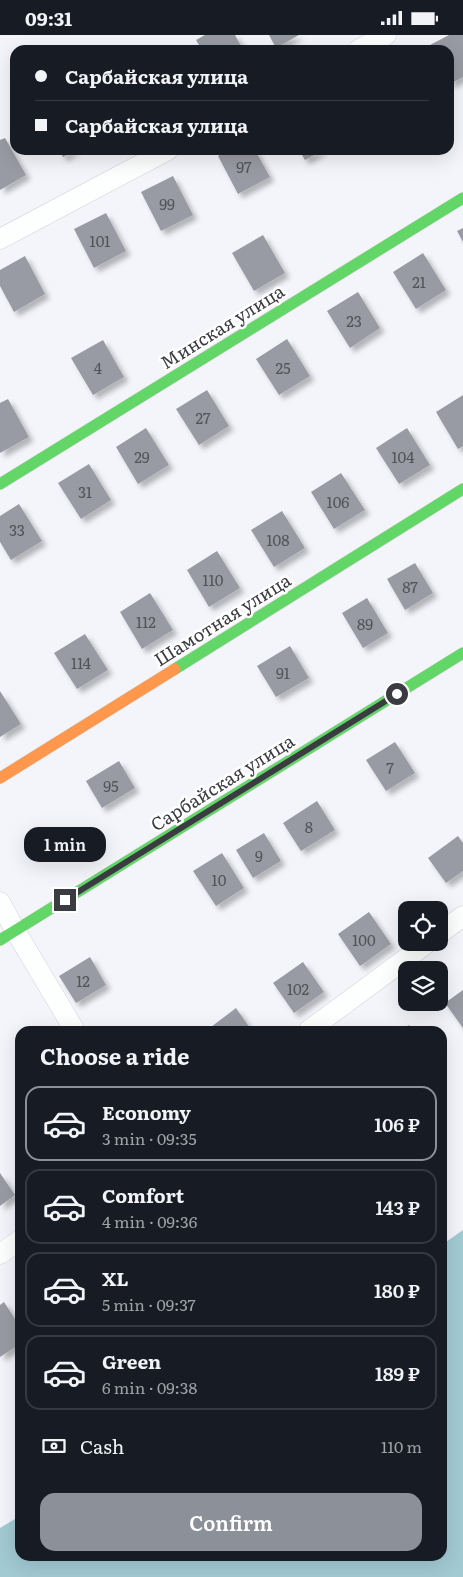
<!DOCTYPE html>
<meta charset="utf-8">
<style>
:root{--surface:#171b24;--page:#242831;--text:#f1f3f6;--muted:#9ea1a6;--line:#363941;--accent:#8c9099}
body{margin:0;font-family:Literata,serif;background:var(--page);color:var(--text);height:100vh;display:flex;flex-direction:column;font-size:19px;white-space:nowrap}
*{box-sizing:border-box;margin:0}
p{font-size:16px;color:var(--muted)}
.icon{flex:none;width:28px;height:28px;fill:none;stroke:currentColor;stroke-width:2;stroke-linecap:round;stroke-linejoin:round}
.map{position:relative;flex:1;overflow:hidden}
.details{position:absolute;left:15px;top:991px;width:432px;height:535px;display:flex;flex-direction:column;background:var(--surface);border-radius:15px;box-shadow:0 5px 20px #0002}
.details>*{flex:none}
.hud{position:absolute;left:10px;top:10px;width:444px;height:110px;border-radius:15px;box-shadow:0 5px 20px #0002;display:grid;align-content:center;height:110px;padding:0 25px;background:var(--surface)}
.fabs{position:absolute;left:398px;top:866px;display:grid;gap:10px}
.fabs a{display:grid;place-items:center;width:50px;height:50px;border-radius:10px;background:var(--surface);box-shadow:0 5px 20px #0002;font-size:25px}
.end{position:absolute;width:22px;height:22px;margin:-11px;border:6px solid #3b3c41;background:#fff;box-shadow:0 0 0 2px #fff}
.from{border-radius:50%}
.bubble{position:absolute;height:35px;border-radius:15px;background:var(--surface);box-shadow:0 5px 20px #0002;font-size:16px;font-weight:600;line-height:35px;text-align:center}
.hud b{display:flex;align-items:center;gap:18px;height:48px;font-size:19px}
.hud b+b{border-top:1px solid var(--line)}
.hud i{width:12px;height:12px;background:var(--text)}
ul{padding:0;list-style:none}
li{display:flex;align-items:center;gap:15px;height:75px;margin:0 10px 8px;padding:0 15px;border:2px solid var(--line);border-radius:15px}
li div{flex:1}
li b{display:block;font-size:19px}
li em{font-style:normal;font-weight:600}
li.current{border-color:var(--accent)}
li>.icon{width:45px;height:45px;stroke-width:1.5}
h2{padding:0 25px;font-size:22px;line-height:60px}
.pay{display:flex;align-items:center;gap:12px;height:55px;padding:0 25px;font-size:19px}
.pay p{margin-inline-start:auto}
.action{display:flex;gap:10px;margin-top:auto;padding:10px 25px}
.action a{flex:1;height:58px;border-radius:15px;background:var(--accent);color:#fff;font-size:20px;font-weight:600;line-height:58px;text-align:center}
.status{display:flex;justify-content:space-between;align-items:center;height:35px;padding:0 25px;background:var(--surface);direction:ltr}
.status svg{height:14px;fill:currentColor}
.map>svg:first-child{display:block}
.water{fill:#a2cad3}
.building{fill:#999ba4;filter:url(#shadow)}
.lines{fill:none;stroke-linecap:round;stroke-linejoin:round}
.street-casing{stroke:#d2d3d7;stroke-width:21}
.fast-casing{stroke:#d2d3d7;stroke-width:12}
.slow-casing{stroke:#d2d3d7;stroke-width:12}
.street{stroke:#fdfefe;stroke-width:20}
.fast{stroke:#63d668;stroke-width:11}
.slow{stroke:#ff974d;stroke-width:11}
.route{stroke:#3b3c41;stroke-width:6}
.labels{text-anchor:middle;dominant-baseline:central;stroke-width:5;stroke-linejoin:round;paint-order:stroke}
.number-label{font-size:15px;fill:#52545a}
.street-label{font-size:18px;fill:#3b3c41;stroke:#fff}
</style>
<div class="status"><b>09:31</b><svg viewBox="0 0 49 12"><path d="M0 12V9h3v3zM5 12V6h3v6zM10 12V3h3v9zM15 12V0h3v12zM26 1h20v11H26zM47 4h2v5h-2z"/></svg></div>
<div class="map">
<svg width="463" height="1542" viewBox="0 0 463 1542">
<defs>
<filter id="shadow"><feDropShadow dx="4.5" dy="4.5" stdDeviation="2.5" flood-color="#0004"/></filter>
</defs>
<rect width="100%" height="100%" fill="#f4f5fa"/>
<polygon class="water" points="463,1195 463,1542 0,1542 0,1493 20,1481 20,1521 442,1521 443,1209"/>
<g class="building">
<polygon points="205,0 235,0 243,15 202,15 196,5"/>
<polygon points="269,0 299,0 276,13"/>
<polygon points="449,0 463,0 463,42 450,49 449,46 449,15 432,15 430,10"/>
<polygon points="5,103 26,140 0,155 0,105"/>
<polygon points="59,115 76,115 63,122"/>
<polygon points="228,115 255,115 270,142 238,159 218,121"/>
<polygon points="299,115 323,115 305,125"/>
<polygon points="173,141 193,180 161,196 141,157"/>
<polygon points="106,178 126,216 94,233 74,194"/>
<polygon points="463,193 463,207 457,196"/>
<polygon points="263,200 285,238 254,256 232,218"/>
<polygon points="423,218 446,255 416,274 393,237"/>
<polygon points="25,221 45,259 14,277 0,251 0,235"/>
<polygon points="358,257 380,293 350,313 327,276"/>
<polygon points="287,304 310,341 279,360 256,324"/>
<polygon points="103,305 124,342 93,360 71,323"/>
<polygon points="207,355 229,391 199,410 176,374"/>
<polygon points="463,360 463,411 458,414 436,377"/>
<polygon points="8,364 29,402 0,418 0,368"/>
<polygon points="146,393 169,430 138,449 116,412"/>
<polygon points="407,393 430,430 399,449 376,413"/>
<polygon points="89,429 111,465 81,484 58,448"/>
<polygon points="341,438 365,475 334,494 311,457"/>
<polygon points="19,469 42,506 11,525 0,507 0,481"/>
<polygon points="282,476 305,513 274,532 251,495"/>
<polygon points="217,516 240,553 209,572 187,535"/>
<polygon points="415,528 433,558 405,575 387,544"/>
<polygon points="150,558 173,595 142,614 120,577"/>
<polygon points="367,563 388,598 363,613 342,578"/>
<polygon points="85,599 108,635 77,654 54,618"/>
<polygon points="290,611 309,643 276,662 257,631"/>
<polygon points="0,656 21,689 0,702"/>
<polygon points="395,707 415,738 386,756 366,725"/>
<polygon points="119,726 135,753 102,773 86,746"/>
<polygon points="317,766 335,795 301,816 283,788"/>
<polygon points="264,798 281,826 253,843 236,815"/>
<polygon points="458,801 463,808 463,836 446,848 428,823"/>
<polygon points="222,818 244,853 216,871 193,836"/>
<polygon points="369,877 391,909 360,931 338,899"/>
<polygon points="90,922 106,950 76,968 59,941"/>
<polygon points="303,927 324,957 294,978 273,948"/>
<polygon points="463,955 463,993 445,968"/>
<polygon points="236,973 252,996 214,996 211,992"/>
<polygon points="409,990 413,996 399,996"/>
<polygon points="0,1138 15,1160 0,1171"/>
<polygon points="4,1267 15,1284 20,1281 20,1309 0,1322 0,1270"/>
</g>
<g class="lines">
<defs>
<g id="street">
<polyline points="358,15 386,0"/>
<polyline points="0,204 168,115"/>
<polyline points="0,867 15,895 75,996"/>
<polyline points="439,899 463,881"/>
<polyline points="308,996 427,908"/>
<polyline points="0,1219 20,1205"/>
</g>
<g id="fast">
<polyline points="0,449 463,163"/>
<polyline points="175,634 463,454"/>
<polyline points="0,905 463,618"/>
</g>
<polyline id="slow" points="0,743 175,634"/>
</defs>
<use href="#street" class="street-casing"/>
<use href="#fast" class="fast-casing"/>
<use href="#slow" class="slow-casing"/>
<use href="#street" class="street"/>
<use href="#fast" class="fast"/>
<use href="#slow" class="slow"/>
</g>
<g class="lines">
<polyline class="route" points="65,865 397,659"/>
</g>
<g class="labels">
<g class="number-label">
<text x="244" y="131">97</text>
<text x="167" y="168">99</text>
<text x="100" y="205">101</text>
<text x="419" y="246">21</text>
<text x="354" y="285">23</text>
<text x="98" y="332">4</text>
<text x="283" y="332">25</text>
<text x="203" y="382">27</text>
<text x="142" y="421">29</text>
<text x="403" y="421">104</text>
<text x="85" y="456">31</text>
<text x="338" y="466">106</text>
<text x="17" y="494">33</text>
<text x="278" y="504">108</text>
<text x="213" y="544">110</text>
<text x="410" y="551">87</text>
<text x="146" y="586">112</text>
<text x="365" y="588">89</text>
<text x="81" y="627">114</text>
<text x="283" y="637">91</text>
<text x="390" y="732">7</text>
<text x="111" y="750">95</text>
<text x="309" y="791">8</text>
<text x="259" y="820">9</text>
<text x="219" y="844">10</text>
<text x="364" y="904">100</text>
<text x="83" y="945">12</text>
<text x="298" y="953">102</text>
</g>
<g class="street-label">
<text transform="translate(222 291) rotate(-32)">Минская улица</text>
<text transform="translate(222 584) rotate(-32)">Шамотная улица</text>
<text transform="translate(222 747) rotate(-32)">Сарбайская улица</text>
</g>
</g>
</svg>
<div class="fabs">
<a><svg class="icon" aria-label="locate" viewBox="0 0 24 24"><circle cx="12" cy="12" r="6"/><path d="M12 2v4M12 18v4M2 12h4M18 12h4"/></svg></a>
<a><svg class="icon" aria-label="layers" viewBox="0 0 24 24"><path d="M12 4l9 5-9 5-9-5zM3 14l9 5 9-5"/></svg></a>
</div>
<i class="end from" style="left:397px;top:659px"></i>
<i class="end" style="left:65px;top:865px"></i>
<div class="bubble" style="left:24px;top:792px;width:82px">1 min</div>
<div class="hud">
<b><i class="from"></i>Сарбайская улица</b>
<b><i></i>Сарбайская улица</b>
</div>
<section class="details">
<h2>Choose a ride</h2>
<ul>
<li class="current"><svg class="icon" aria-label="car" viewBox="0 0 24 24"><path d="M5 17H2v-5l4-1 3-4h7l3 4 3 1v5h-3M9 17h6M6 11h13"/><circle cx="7" cy="17" r="2"/><circle cx="17" cy="17" r="2"/></svg><div><b>Economy</b><p>3 min · 09:35</p></div><em>106 ₽</em></li>
<li><svg class="icon" aria-label="car" viewBox="0 0 24 24"><path d="M5 17H2v-5l4-1 3-4h7l3 4 3 1v5h-3M9 17h6M6 11h13"/><circle cx="7" cy="17" r="2"/><circle cx="17" cy="17" r="2"/></svg><div><b>Comfort</b><p>4 min · 09:36</p></div><em>143 ₽</em></li>
<li><svg class="icon" aria-label="car" viewBox="0 0 24 24"><path d="M5 17H2v-5l4-1 3-4h7l3 4 3 1v5h-3M9 17h6M6 11h13"/><circle cx="7" cy="17" r="2"/><circle cx="17" cy="17" r="2"/></svg><div><b>XL</b><p>5 min · 09:37</p></div><em>180 ₽</em></li>
<li><svg class="icon" aria-label="car" viewBox="0 0 24 24"><path d="M5 17H2v-5l4-1 3-4h7l3 4 3 1v5h-3M9 17h6M6 11h13"/><circle cx="7" cy="17" r="2"/><circle cx="17" cy="17" r="2"/></svg><div><b>Green</b><p>6 min · 09:38</p></div><em>189 ₽</em></li>
</ul>
<div class="pay"><svg class="icon" aria-label="cash" viewBox="0 0 24 24"><path d="M3 7h18v10H3z"/><circle cx="12" cy="12" r="2"/></svg>Cash<p>110 m</p></div>
<div class="action"><a>Confirm</a></div>
</section>
</div>
